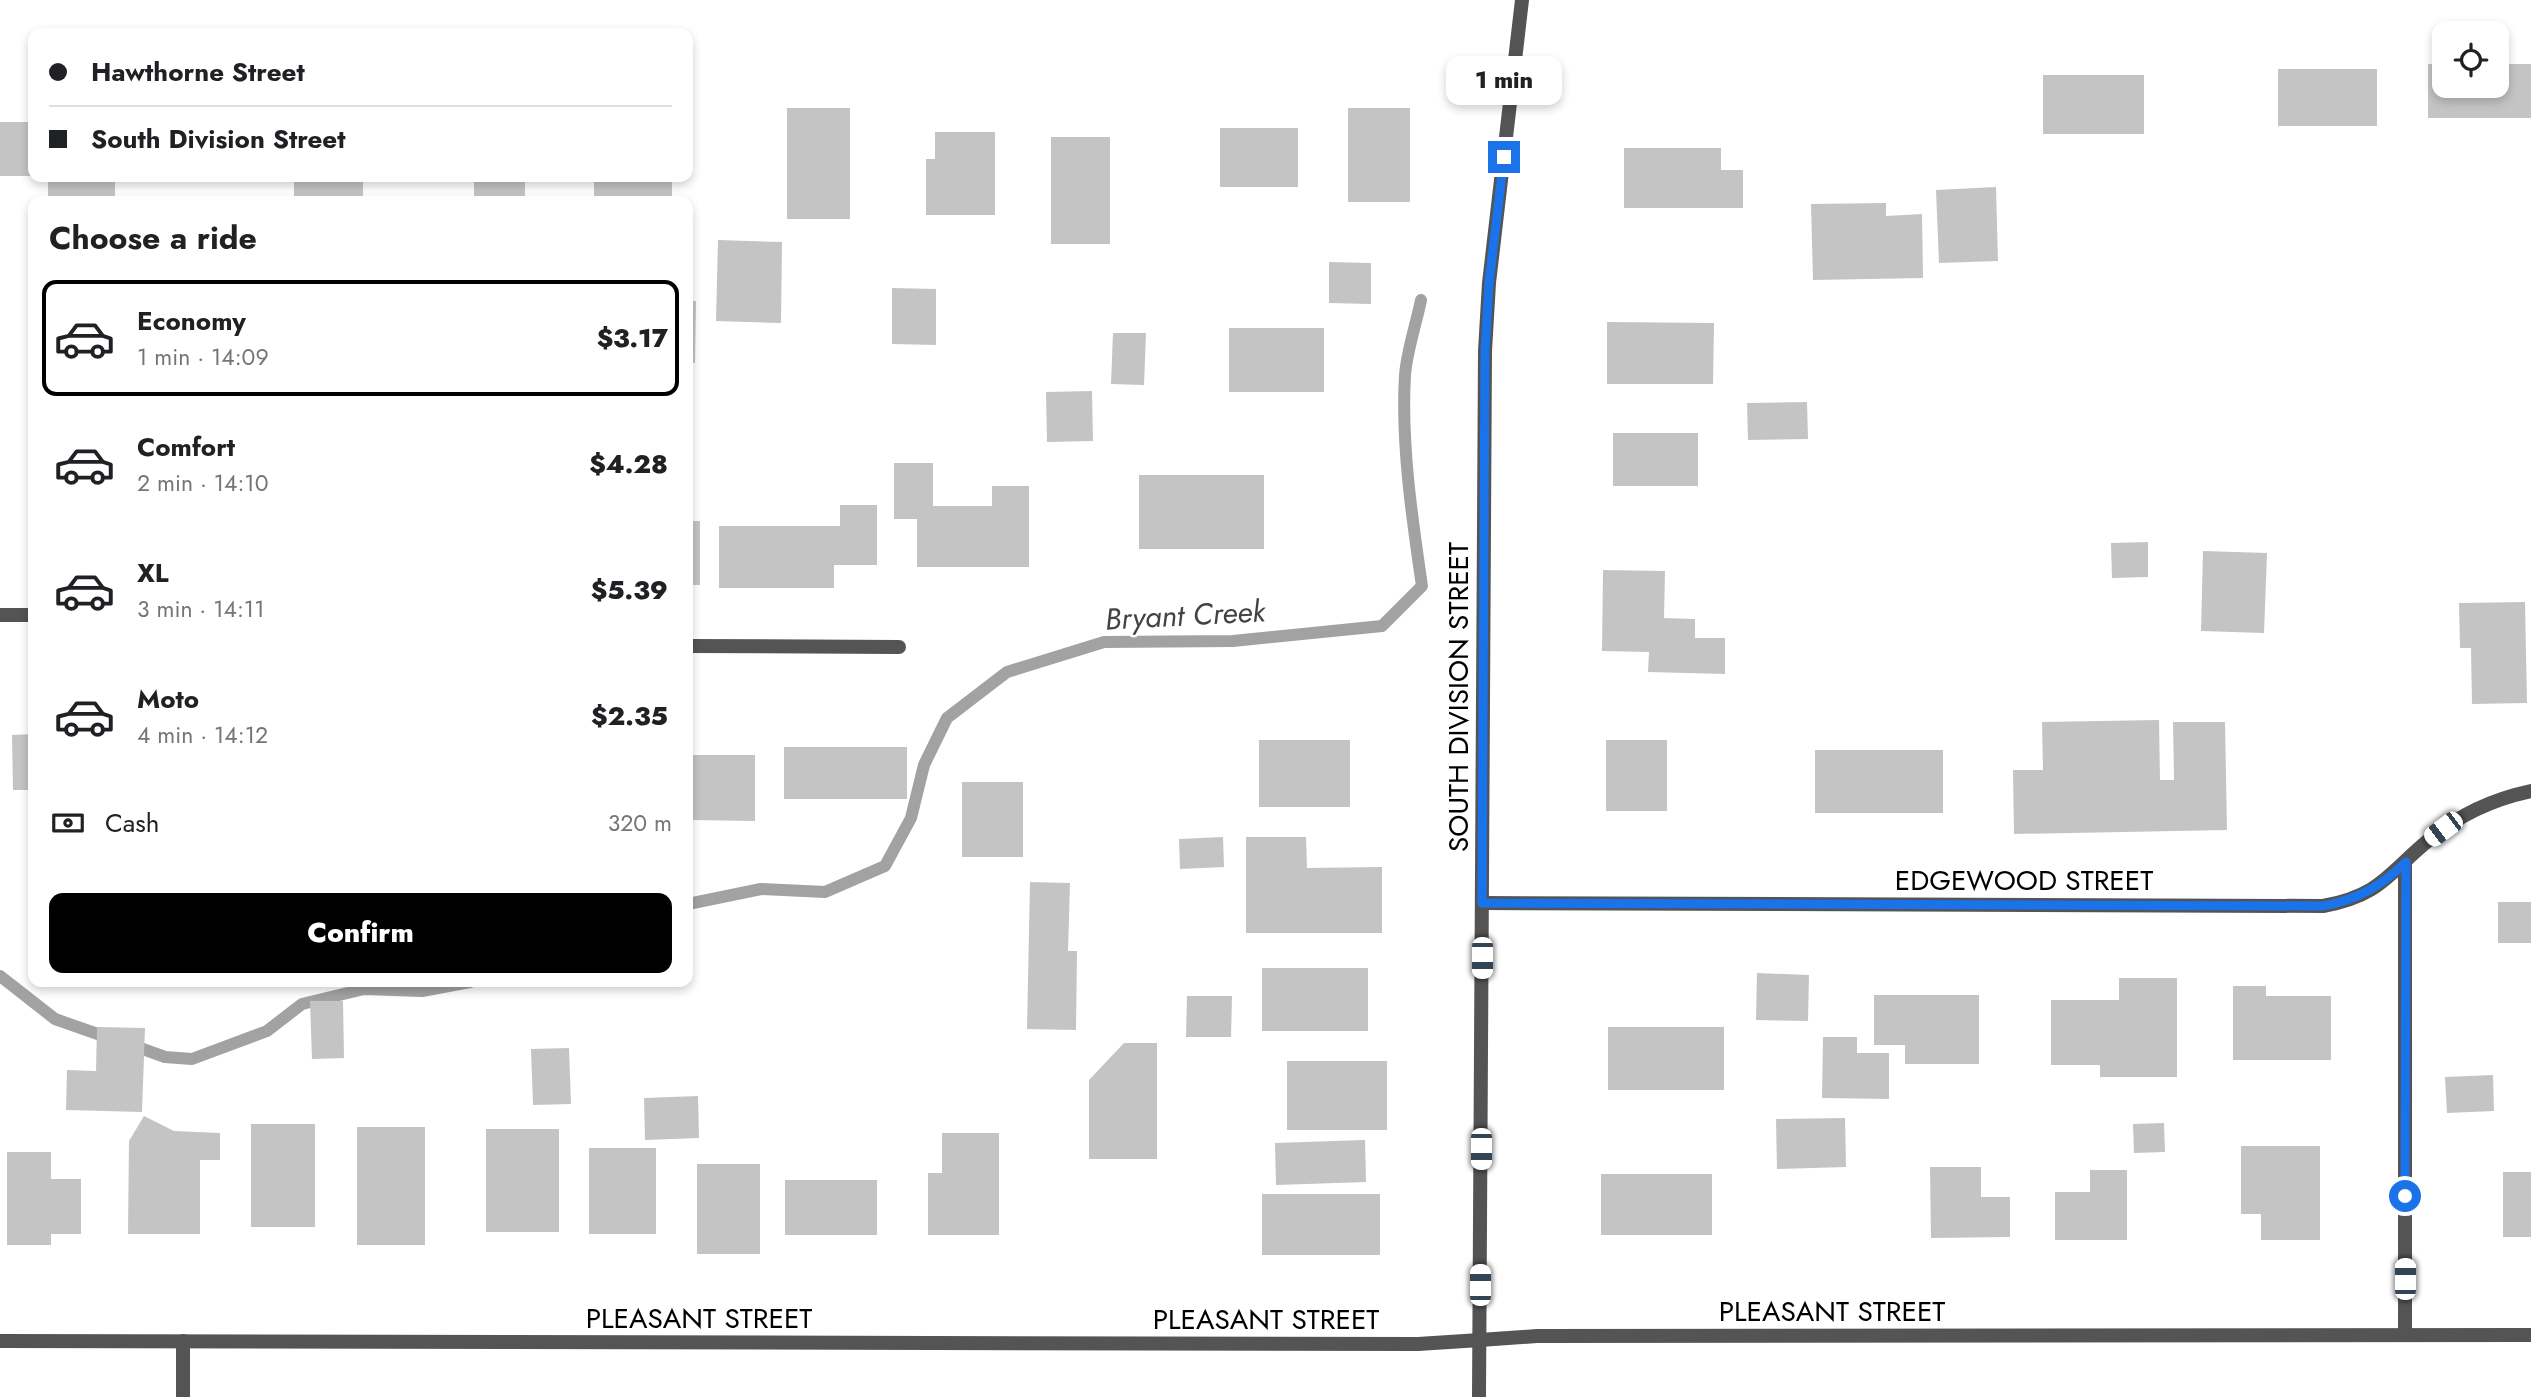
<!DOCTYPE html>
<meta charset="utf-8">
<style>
:root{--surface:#fff;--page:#f2f2f2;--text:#202124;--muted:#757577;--line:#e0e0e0;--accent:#000}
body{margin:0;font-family:Jost,sans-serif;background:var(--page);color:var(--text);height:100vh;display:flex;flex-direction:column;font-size:26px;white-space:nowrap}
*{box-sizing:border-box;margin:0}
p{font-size:23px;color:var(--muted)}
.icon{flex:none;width:38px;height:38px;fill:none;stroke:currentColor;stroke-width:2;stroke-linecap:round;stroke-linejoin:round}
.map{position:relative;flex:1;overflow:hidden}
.side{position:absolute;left:28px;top:196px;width:665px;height:791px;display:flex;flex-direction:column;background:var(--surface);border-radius:14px;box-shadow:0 4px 10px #0003}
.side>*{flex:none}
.hud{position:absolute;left:28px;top:28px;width:665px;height:154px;border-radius:14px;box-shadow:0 4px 10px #0003;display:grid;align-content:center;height:154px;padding:0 21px;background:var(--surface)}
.tools{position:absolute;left:2432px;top:21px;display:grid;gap:14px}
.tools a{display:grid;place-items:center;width:77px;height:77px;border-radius:14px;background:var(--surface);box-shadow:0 4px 10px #0003;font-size:35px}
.end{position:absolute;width:32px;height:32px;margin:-16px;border:9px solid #1a73e8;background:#fff;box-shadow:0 0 0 4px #fff}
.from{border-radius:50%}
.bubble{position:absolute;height:49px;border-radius:14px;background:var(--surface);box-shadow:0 4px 10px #0003;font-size:23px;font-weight:800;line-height:49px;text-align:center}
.car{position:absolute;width:21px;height:42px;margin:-21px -10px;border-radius:9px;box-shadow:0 0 5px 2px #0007;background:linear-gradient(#fff 24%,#345 0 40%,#fff 0 76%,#345 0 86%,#fff 0)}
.hud b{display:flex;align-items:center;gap:24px;height:66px;font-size:26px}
.hud b+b{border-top:2px solid var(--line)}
.hud i{width:18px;height:18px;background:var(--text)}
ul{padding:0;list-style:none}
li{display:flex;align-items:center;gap:21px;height:116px;margin:0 14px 10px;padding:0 7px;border:4px solid transparent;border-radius:14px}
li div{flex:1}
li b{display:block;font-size:26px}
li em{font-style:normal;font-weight:800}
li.on{border-color:var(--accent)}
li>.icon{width:63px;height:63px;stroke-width:1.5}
h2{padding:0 21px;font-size:32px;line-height:84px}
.pay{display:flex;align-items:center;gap:18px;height:77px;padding:0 21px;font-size:26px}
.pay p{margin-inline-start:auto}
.primary-button{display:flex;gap:14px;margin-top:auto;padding:14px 21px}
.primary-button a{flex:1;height:80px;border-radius:14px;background:var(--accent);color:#fff;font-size:28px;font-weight:800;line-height:80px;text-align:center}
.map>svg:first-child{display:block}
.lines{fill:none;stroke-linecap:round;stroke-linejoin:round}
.stream{stroke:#a2a2a2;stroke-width:12}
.building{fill:#c4c4c4}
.minor{stroke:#545454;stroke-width:14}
.tertiary{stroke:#545454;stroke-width:14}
.route{stroke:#1a73e8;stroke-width:9}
.labels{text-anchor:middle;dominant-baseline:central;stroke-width:5;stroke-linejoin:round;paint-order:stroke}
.street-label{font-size:28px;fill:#000;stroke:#fff}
.water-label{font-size:30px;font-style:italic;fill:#434343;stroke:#fff}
</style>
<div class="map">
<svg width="2531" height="1397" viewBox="0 0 2531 1397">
<rect width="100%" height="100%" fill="#fff"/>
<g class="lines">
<g class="stream">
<path d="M688,904l73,-15 64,3 60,-26 26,-48 13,-53 23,-47 60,-46 97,-30 129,-1 149,-15 40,-40c-10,-68 -21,-143 -17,-211 2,-25 11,-50 16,-75"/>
<polyline points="0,976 55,1019 112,1039"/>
<polyline points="129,1044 165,1057 192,1059 267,1031 302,1004 364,989 422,991 470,982"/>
</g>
</g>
<g class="building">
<polygon points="2428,64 2445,64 2445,86 2497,86 2497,64 2531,64 2531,118 2428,118"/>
<rect x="2278" y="69" width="99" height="57"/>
<rect x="2043" y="75" width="101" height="59"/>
<rect x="787" y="108" width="63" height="111"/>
<rect x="1348" y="108" width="62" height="94"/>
<rect x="0" y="122" width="33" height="54"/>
<rect x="1220" y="128" width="78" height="59"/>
<polygon points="935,132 995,132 995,215 926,215 926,159 935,159"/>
<rect x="1051" y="137" width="59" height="107"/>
<polygon points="1624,148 1721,148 1721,170 1743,170 1743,208 1624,208"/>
<rect x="48" y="177" width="67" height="24"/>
<rect x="294" y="177" width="69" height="24"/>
<rect x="474" y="177" width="51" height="24"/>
<rect x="594" y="177" width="78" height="24"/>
<polygon points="1996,187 1998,261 1939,263 1936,190"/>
<polygon points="1886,203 1886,216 1922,214 1923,278 1813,280 1811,204"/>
<polygon points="718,240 782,242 781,323 716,321"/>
<polygon points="1329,262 1371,263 1371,304 1329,303"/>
<polygon points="892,288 936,289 936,345 892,344"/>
<polygon points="688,301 696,301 695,363 688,363"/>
<polygon points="1607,322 1714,323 1713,384 1607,384"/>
<rect x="1229" y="328" width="95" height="64"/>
<polygon points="1113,333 1146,333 1144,385 1111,384"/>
<polygon points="1092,391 1093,441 1047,442 1046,392"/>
<polygon points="1807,402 1808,439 1748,440 1747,403"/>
<rect x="1613" y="433" width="85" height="53"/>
<polygon points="894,463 933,463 933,506 992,506 992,486 1029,486 1029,567 917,567 917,519 894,519"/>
<rect x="1139" y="475" width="125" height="74"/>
<polygon points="840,505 877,505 877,565 834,565 834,588 719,588 719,526 840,526"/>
<rect x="688" y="521" width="12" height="64"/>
<polygon points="2148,542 2148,577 2112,578 2111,543"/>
<polygon points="2203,551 2267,553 2264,633 2201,631"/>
<polygon points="1603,570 1665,571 1664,618 1695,619 1695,638 1725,638 1725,674 1648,672 1649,652 1602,651"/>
<polygon points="2525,602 2527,703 2472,704 2471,648 2460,648 2459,603"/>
<polygon points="2159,720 2160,780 2174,780 2173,722 2225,722 2227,830 2014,834 2013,770 2043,770 2042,722"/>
<polygon points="33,734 33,790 13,790 12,735"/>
<rect x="1259" y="740" width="91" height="67"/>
<rect x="1606" y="740" width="61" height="71"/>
<rect x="784" y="747" width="123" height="52"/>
<rect x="1815" y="750" width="128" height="63"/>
<polygon points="688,755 755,755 755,821 688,820"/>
<rect x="962" y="782" width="61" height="75"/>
<polygon points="1223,837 1224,867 1180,869 1179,839"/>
<polygon points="1246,837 1306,837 1307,868 1382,867 1382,933 1246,933"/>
<polygon points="1030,882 1070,883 1068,951 1077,951 1076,1030 1027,1029"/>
<rect x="2498" y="902" width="33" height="41"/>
<rect x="1262" y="968" width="106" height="63"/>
<polygon points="1757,973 1809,975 1808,1021 1756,1020"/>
<polygon points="2119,978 2177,978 2177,1077 2100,1077 2100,1065 2051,1065 2051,1000 2119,1000"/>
<polygon points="2233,986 2266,986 2266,996 2331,996 2331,1060 2233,1060"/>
<polygon points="1874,995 1979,995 1979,1064 1905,1064 1905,1045 1874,1045"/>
<polygon points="1187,996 1232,996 1231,1037 1186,1037"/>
<polygon points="310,1001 343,1001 344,1058 312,1059"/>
<polygon points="97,1027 145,1028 142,1112 66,1110 67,1070 96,1071"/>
<rect x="1608" y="1027" width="116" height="63"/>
<polygon points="1823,1037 1857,1037 1857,1053 1889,1053 1889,1099 1822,1098"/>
<polygon points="1124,1043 1157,1043 1157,1159 1089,1159 1089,1080"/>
<polygon points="569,1048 571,1104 533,1105 531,1049"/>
<rect x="1287" y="1061" width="100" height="69"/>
<polygon points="2493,1075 2494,1111 2447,1113 2445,1077"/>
<polygon points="698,1096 699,1138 645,1140 644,1098"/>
<polygon points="144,1116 174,1131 220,1133 220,1160 200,1160 200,1234 128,1234 129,1141"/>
<polygon points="1845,1118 1846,1167 1777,1169 1776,1119"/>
<polygon points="2164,1123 2165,1152 2134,1153 2133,1124"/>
<rect x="251" y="1124" width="64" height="103"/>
<rect x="357" y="1127" width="68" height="118"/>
<rect x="486" y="1129" width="73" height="103"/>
<polygon points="942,1133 999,1133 999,1235 928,1235 928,1173 942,1173"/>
<polygon points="1365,1140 1366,1182 1276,1185 1275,1143"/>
<polygon points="2241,1146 2320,1146 2320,1240 2261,1240 2261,1214 2241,1214"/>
<rect x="589" y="1148" width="67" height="86"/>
<polygon points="7,1152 51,1152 51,1179 81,1179 81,1234 51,1234 51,1245 7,1245"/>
<rect x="697" y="1164" width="63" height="90"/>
<polygon points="1930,1167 1981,1167 1981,1197 2010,1197 2010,1237 1931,1238"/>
<polygon points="2090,1170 2127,1170 2127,1240 2055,1240 2055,1192 2090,1192"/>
<rect x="2503" y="1172" width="28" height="65"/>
<rect x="1601" y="1174" width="111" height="61"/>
<rect x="785" y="1180" width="92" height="55"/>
<rect x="1262" y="1194" width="118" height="61"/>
</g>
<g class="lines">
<g class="minor">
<polyline points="0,615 33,615"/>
<polyline points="688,646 899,647"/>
<path d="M1482,903l841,3c59,-11 65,-33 107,-67 30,-25 63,-40 101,-48"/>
<polyline points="2405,1335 2405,862"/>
<polyline points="0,1341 1418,1344 1480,1340"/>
<polyline points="183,1397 183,1341"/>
</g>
<g class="tertiary">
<polyline points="1480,1340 1537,1336 2531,1335"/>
<polyline points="1479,1397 1485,351 1489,283 1522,0"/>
</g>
</g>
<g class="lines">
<path class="route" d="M1504,157l-15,126 -4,68 -3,552 841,3c34,-6 58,-20 83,-44l-1,334"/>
</g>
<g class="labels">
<g class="street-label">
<text transform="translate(1458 697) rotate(-90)">SOUTH DIVISION STREET</text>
<text x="2024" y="880">EDGEWOOD STREET</text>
<text x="1832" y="1311">PLEASANT STREET</text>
<text x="699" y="1318">PLEASANT STREET</text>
<text x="1266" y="1319">PLEASANT STREET</text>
</g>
<g class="water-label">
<text transform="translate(1185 615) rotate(-3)">Bryant Creek</text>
</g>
</g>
</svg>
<div class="tools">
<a><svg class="icon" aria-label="locate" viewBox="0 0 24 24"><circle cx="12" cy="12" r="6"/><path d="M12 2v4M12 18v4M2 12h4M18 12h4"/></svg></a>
</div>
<i class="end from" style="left:2405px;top:1196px"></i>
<i class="end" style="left:1504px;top:157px"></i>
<div class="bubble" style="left:1446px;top:56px;width:116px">1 min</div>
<i class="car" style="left:2443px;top:829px;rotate:233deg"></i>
<i class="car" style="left:1482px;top:958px;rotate:180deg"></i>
<i class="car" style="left:1481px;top:1149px;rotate:180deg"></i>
<i class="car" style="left:2405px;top:1279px;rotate:0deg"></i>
<i class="car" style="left:1480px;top:1285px;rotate:0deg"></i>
<div class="hud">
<b><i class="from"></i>Hawthorne Street</b>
<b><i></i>South Division Street</b>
</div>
<section class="side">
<h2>Choose a ride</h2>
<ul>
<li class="on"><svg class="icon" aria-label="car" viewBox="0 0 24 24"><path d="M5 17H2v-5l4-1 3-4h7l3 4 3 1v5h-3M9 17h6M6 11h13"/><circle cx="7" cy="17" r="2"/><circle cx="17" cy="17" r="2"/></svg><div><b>Economy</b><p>1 min · 14:09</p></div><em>$3.17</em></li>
<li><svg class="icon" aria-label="car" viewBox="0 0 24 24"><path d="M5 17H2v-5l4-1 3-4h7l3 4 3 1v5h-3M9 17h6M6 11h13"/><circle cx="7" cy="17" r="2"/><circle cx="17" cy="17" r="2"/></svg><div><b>Comfort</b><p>2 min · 14:10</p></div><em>$4.28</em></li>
<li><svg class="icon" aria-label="car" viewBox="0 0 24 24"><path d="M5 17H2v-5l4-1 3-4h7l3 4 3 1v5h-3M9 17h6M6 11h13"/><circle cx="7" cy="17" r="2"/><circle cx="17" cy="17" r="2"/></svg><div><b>XL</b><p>3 min · 14:11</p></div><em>$5.39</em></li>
<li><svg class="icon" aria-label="car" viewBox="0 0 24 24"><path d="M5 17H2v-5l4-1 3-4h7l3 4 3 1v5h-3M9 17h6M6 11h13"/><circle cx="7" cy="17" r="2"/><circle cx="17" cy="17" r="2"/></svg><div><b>Moto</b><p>4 min · 14:12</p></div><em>$2.35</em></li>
</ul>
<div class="pay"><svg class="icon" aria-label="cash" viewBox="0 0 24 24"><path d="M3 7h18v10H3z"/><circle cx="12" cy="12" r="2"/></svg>Cash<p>320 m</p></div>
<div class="primary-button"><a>Confirm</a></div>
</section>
</div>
